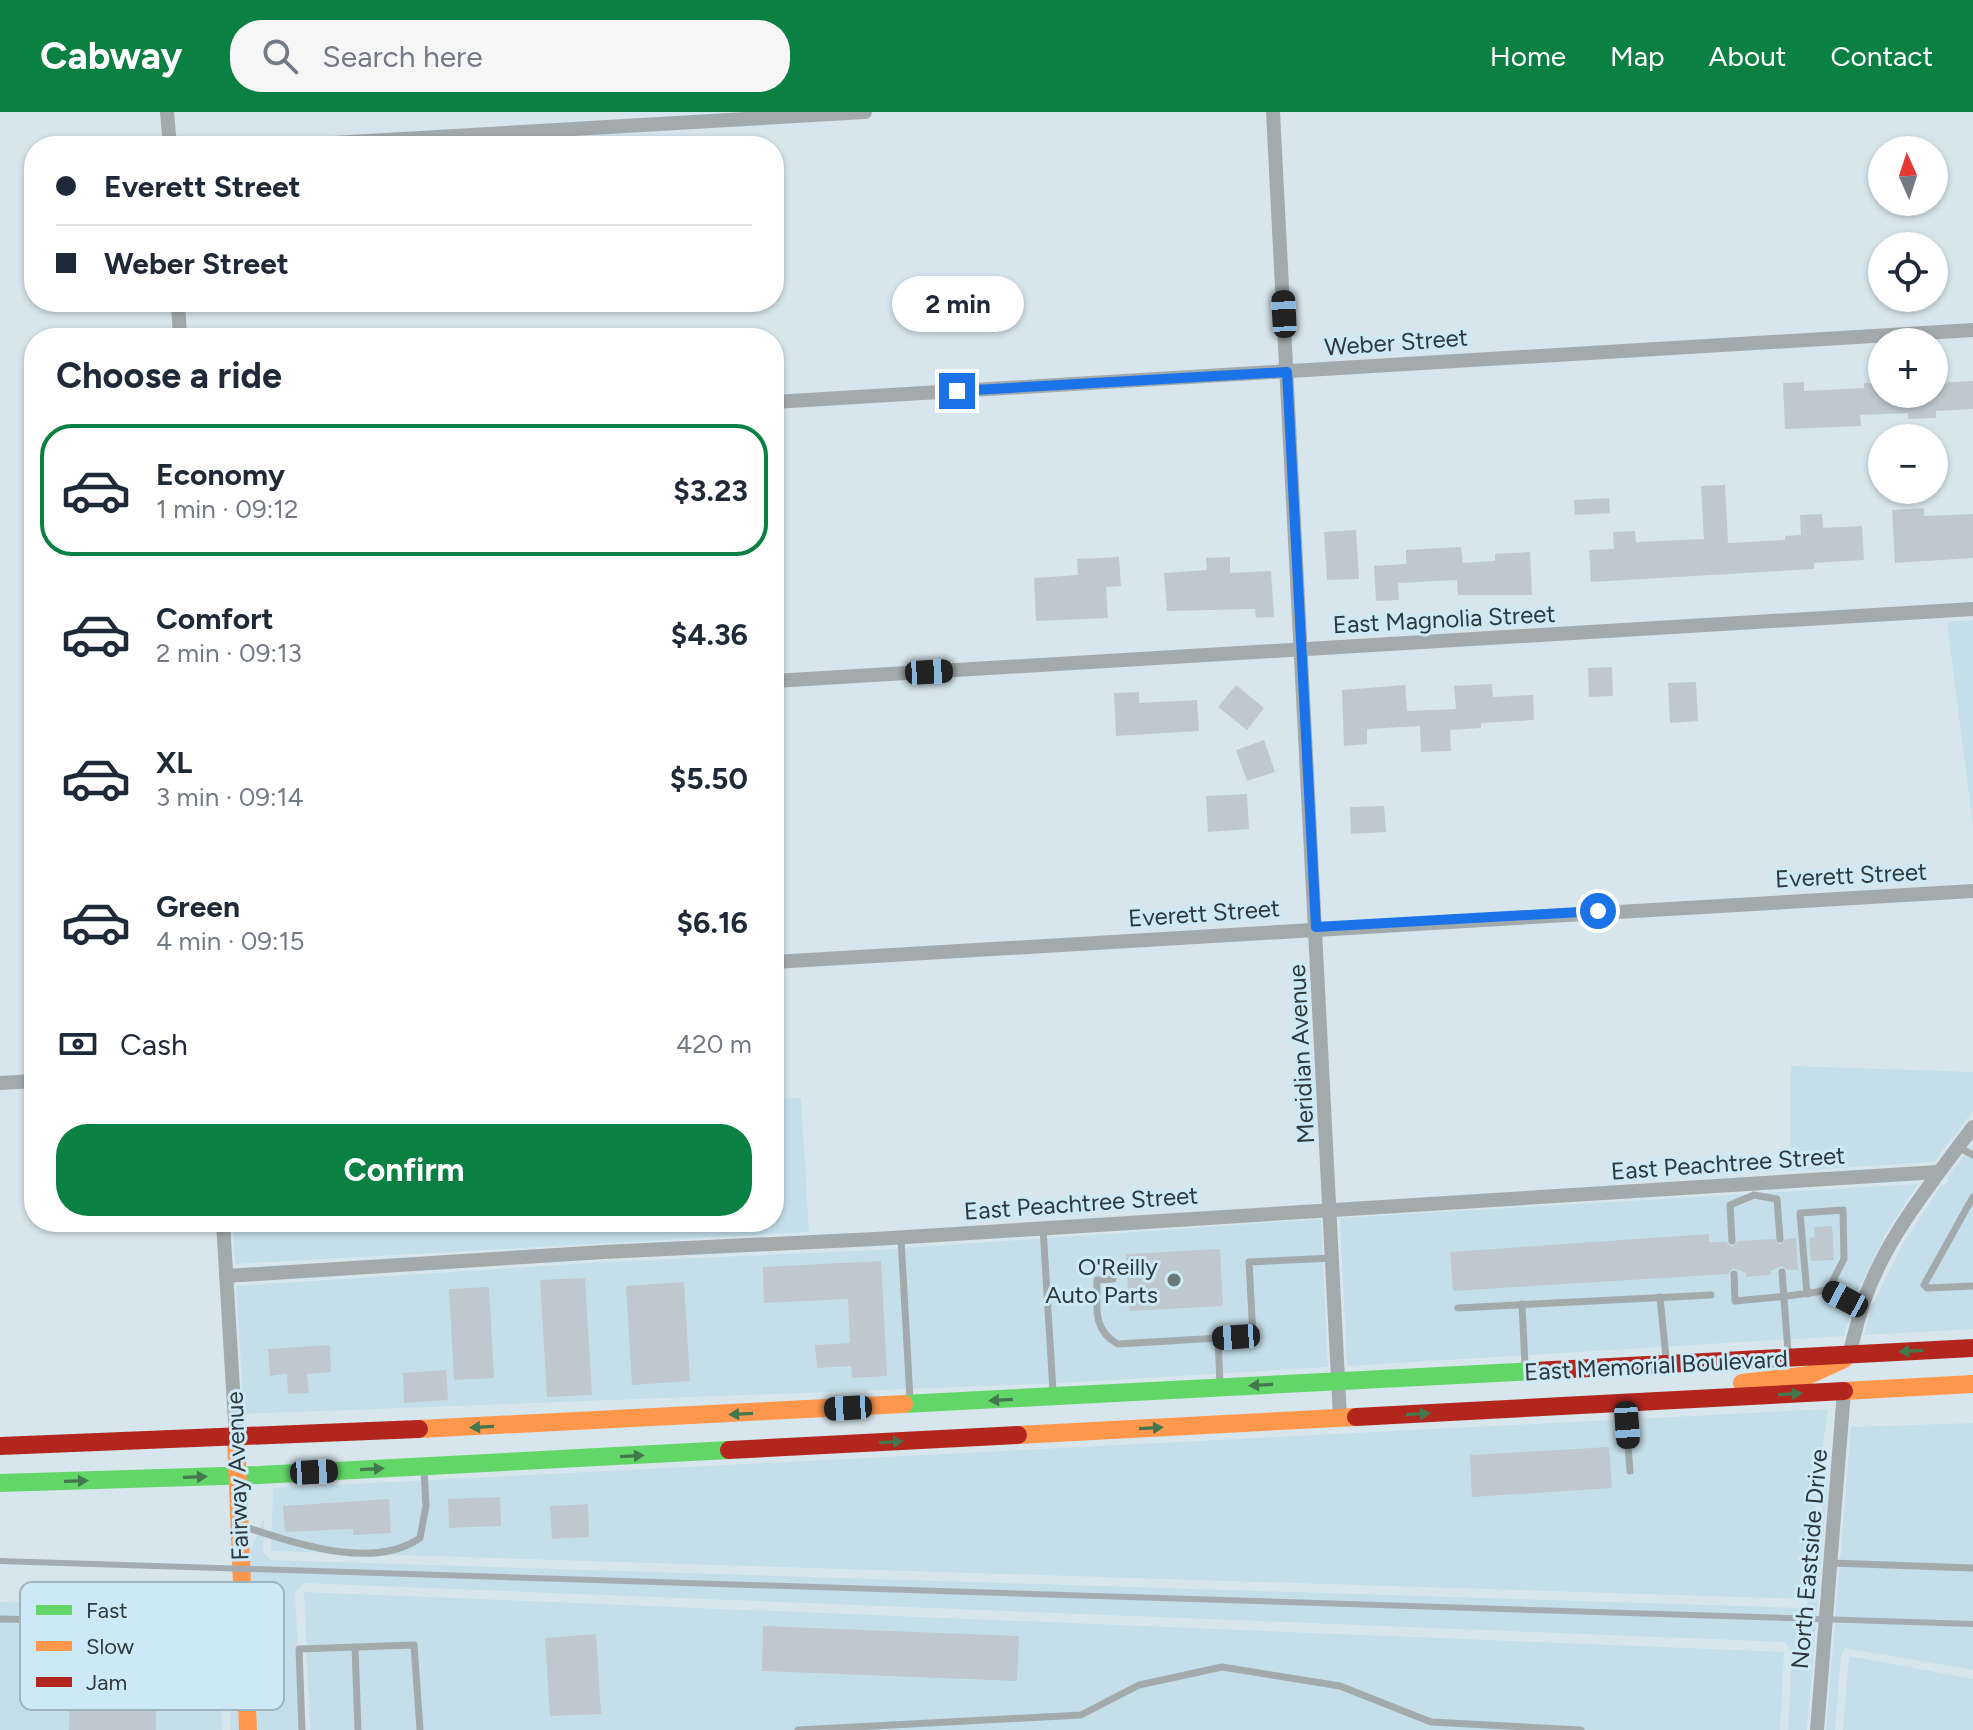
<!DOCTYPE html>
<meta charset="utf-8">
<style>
:root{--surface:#fff;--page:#f6f6f7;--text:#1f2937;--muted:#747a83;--line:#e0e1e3;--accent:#0b8043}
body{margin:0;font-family:Figtree,sans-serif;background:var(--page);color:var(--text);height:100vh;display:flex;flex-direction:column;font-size:30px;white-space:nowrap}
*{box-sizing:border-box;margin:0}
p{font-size:26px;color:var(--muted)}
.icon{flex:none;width:44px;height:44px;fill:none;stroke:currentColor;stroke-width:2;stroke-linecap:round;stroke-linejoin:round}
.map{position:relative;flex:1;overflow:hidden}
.drawer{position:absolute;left:24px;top:216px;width:760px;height:904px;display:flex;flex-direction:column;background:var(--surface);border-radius:32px;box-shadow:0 2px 6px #0004}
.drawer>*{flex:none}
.banner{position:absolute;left:24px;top:24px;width:760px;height:176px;border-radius:32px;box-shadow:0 2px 6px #0004;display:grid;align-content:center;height:176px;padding:0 32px;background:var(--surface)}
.needle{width:52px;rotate:357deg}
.fabs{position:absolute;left:1868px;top:24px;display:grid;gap:16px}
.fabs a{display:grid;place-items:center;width:80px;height:80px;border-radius:50%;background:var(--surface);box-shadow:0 2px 6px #0004;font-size:40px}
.end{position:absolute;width:36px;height:36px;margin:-18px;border:10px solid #1a73e8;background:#fff;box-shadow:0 0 0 4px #fff}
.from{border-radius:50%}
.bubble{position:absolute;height:56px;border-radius:28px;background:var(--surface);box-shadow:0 2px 6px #0004;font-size:26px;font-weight:700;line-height:56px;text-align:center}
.car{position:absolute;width:24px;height:48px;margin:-24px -12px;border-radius:10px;box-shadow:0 0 6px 2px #0007;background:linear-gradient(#222 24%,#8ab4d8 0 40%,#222 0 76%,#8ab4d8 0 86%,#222 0)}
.banner b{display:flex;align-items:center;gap:28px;height:76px;font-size:30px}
.banner b+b{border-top:2px solid var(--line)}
.banner i{width:20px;height:20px;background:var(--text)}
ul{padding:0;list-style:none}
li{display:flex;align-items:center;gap:24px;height:132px;margin:0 16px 12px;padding:0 16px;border:4px solid transparent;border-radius:32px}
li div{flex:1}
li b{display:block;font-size:30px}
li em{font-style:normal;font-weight:700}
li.current{border-color:var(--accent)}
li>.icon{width:72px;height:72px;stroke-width:1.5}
h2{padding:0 32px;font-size:36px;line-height:96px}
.pay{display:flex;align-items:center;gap:20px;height:88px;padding:0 32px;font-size:30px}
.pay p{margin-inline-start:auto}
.primary-button{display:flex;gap:16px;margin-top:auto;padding:16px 32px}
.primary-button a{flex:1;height:92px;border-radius:32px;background:var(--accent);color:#fff;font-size:32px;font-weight:700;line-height:92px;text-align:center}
header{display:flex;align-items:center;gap:48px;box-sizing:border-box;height:112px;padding:0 40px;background:var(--accent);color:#fff}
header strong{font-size:38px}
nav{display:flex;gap:44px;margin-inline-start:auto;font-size:28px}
.search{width:560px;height:72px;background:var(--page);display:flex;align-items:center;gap:20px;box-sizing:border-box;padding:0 28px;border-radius:32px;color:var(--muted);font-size:30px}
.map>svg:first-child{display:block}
.built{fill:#c5dfea}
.building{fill:#bfc8cf}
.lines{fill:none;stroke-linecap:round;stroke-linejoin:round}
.lane{stroke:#a3aaac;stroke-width:7}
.street{stroke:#a3aaac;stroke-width:14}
.fast{stroke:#63d668;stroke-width:18}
.slow{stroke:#ff974d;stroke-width:18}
.jam{stroke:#b3261e;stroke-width:18}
.rail{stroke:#a3acb1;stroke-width:6}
.oneway{fill:#43784f}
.route{stroke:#1a73e8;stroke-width:10}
.poi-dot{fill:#69767b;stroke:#cee9f6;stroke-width:3}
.labels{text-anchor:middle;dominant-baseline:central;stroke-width:6;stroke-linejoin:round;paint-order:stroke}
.street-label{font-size:24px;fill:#2e393e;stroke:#cee9f6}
.poi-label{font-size:24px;fill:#2e393e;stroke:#cee9f6;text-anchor:end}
.key{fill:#cee9f6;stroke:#9eb4bf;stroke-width:2}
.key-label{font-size:22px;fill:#2e393e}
</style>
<header>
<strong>Cabway</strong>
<div class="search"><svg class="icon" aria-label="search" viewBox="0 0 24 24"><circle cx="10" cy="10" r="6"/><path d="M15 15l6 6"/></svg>Search here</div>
<nav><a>Home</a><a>Map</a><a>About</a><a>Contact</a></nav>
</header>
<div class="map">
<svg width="1973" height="1618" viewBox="0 0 1973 1618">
<rect width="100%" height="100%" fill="#d7e6ed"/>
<g class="built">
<polygon points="1973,508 1973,715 1947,510"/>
<polygon points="1791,954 1973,960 1973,999 1934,1050 1790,1059"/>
<polygon points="801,986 809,1120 235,1152 233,1110 774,1110 774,987"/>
<polygon points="1973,1032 1973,1217 1864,1223 1873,1192 1901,1135 1940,1075 1948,1070 1948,1064"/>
<polygon points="1918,1072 1885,1123 1856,1182 1844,1224 1347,1254 1340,1106"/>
<polygon points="1321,1107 1328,1255 1063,1271 244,1302 236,1174 604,1150 876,1138"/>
<polygon points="1828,1297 1802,1487 271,1439 273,1376"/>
<polygon points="1973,1311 1973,1558 1845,1536 1841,1544 1835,1618 1826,1618 1851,1315"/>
<polygon points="1829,1353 1807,1618 1788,1618 1792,1540 1784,1530 304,1471 295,1481 302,1618 258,1618 249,1443 264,1406 263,1441 271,1448 1802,1496 1810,1488"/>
<polygon points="304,1480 1784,1540 1780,1618 310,1618"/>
<polygon points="232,1487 239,1618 231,1618 224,1508"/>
<polygon points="0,1490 215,1497 222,1618 0,1618"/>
<polygon points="1849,1544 1973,1567 1973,1618 1843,1618"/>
</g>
<g class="building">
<polygon points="1973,269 1973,297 1936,299 1936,306 1908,307 1908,301 1860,303 1861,314 1785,317 1783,271 1804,270 1804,279 1864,276 1864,271 1882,270 1882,282 1934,282 1934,271"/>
<polygon points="1725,373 1728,431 1785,428 1785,424 1801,423 1800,403 1822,402 1823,416 1862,414 1864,448 1814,451 1814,457 1591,470 1589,438 1614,437 1613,420 1635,419 1636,430 1704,427 1701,374"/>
<polygon points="1609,386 1610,401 1575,403 1574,388"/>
<polygon points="1924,396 1924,404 1973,402 1973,446 1895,451 1892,398"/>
<polygon points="1356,418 1359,467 1327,468 1324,420"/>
<polygon points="1461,435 1463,451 1495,449 1495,442 1530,440 1532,483 1458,483 1457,468 1398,471 1399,488 1376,489 1374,454 1406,452 1406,438"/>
<polygon points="1119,445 1121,474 1106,475 1108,506 1036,509 1034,466 1078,463 1077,447"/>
<polygon points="1230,445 1230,461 1271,459 1274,505 1256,506 1255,497 1167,499 1164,461 1207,458 1206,446"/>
<polygon points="1612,555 1613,584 1589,585 1588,556"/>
<polygon points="1696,570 1698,609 1670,611 1668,571"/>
<polygon points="1492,572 1493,585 1533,583 1534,608 1481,611 1481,616 1450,618 1451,639 1421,640 1420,614 1367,617 1367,632 1344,634 1342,578 1405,573 1407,599 1456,597 1454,574"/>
<polygon points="1236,573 1264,596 1247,618 1218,595"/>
<polygon points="1139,580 1139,591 1197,588 1199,619 1116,624 1114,581"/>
<polygon points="1264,628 1275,660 1247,669 1236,638"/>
<polygon points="1247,682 1249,717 1208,720 1206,684"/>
<polygon points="1384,694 1386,720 1351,722 1350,695"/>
<polygon points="1832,1114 1834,1148 1811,1149 1809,1126 1815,1125 1814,1115"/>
<polygon points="1709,1122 1709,1130 1726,1130 1732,1135 1738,1129 1774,1127 1780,1133 1786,1127 1796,1126 1798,1158 1788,1158 1781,1154 1770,1159 1771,1163 1746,1165 1746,1161 1733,1156 1728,1162 1453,1179 1450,1140"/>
<polygon points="1220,1137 1223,1194 1129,1199 1126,1142"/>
<polygon points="881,1149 887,1264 852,1266 851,1254 817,1256 815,1233 850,1231 848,1187 764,1191 763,1155"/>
<polygon points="585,1166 592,1283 547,1285 540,1168"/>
<polygon points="684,1170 690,1269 632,1273 626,1174"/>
<polygon points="489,1175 494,1266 454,1268 449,1177"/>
<polygon points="330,1233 331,1260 307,1262 309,1281 288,1282 287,1262 270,1264 268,1237"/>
<polygon points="446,1258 448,1288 404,1291 403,1261"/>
<polygon points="1609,1335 1612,1376 1472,1385 1470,1343"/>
<polygon points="500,1385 501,1414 449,1416 448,1387"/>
<polygon points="389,1387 391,1421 353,1423 353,1417 285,1420 283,1394"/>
<polygon points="588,1392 589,1425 552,1427 550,1394"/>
<polygon points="763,1514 1019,1524 1017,1569 762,1559"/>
<polygon points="596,1522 601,1602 550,1604 545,1526"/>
<polygon points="70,1586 156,1588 156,1618 69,1618"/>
</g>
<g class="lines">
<g class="lane">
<polyline points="1958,1035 1973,1043"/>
<polyline points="1973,1085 1924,1173 1927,1176 1973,1174"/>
<polyline points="1043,1116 1053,1279"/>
<polyline points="901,1126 910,1287"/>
<polyline points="1732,1129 1730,1093 1754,1083 1777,1087 1780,1127"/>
<polyline points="1782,1160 1788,1240"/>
<path d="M1734,1162l1,27c31,-3 62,-5 93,-11l16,-31 -1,-49 -43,3 7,81"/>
<path d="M1113,1167l-16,1c0,27 -5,50 21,64l135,-8 -4,-74 84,-4"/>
<polyline points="1828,1178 1862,1197"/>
<polyline points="1660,1185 1666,1246"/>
<polyline points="1522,1192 1525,1253"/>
<polyline points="1458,1196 1711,1183"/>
<polyline points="1218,1226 1220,1272"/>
<polyline points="1625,1293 1630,1359"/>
<path d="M245,1415c51,16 127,44 175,11l6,-32 -2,-37"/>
<polyline points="1831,1451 1973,1456"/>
<polyline points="0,1507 241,1513"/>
<polyline points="355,1535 358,1618"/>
<polyline points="302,1618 299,1537 414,1533 420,1618"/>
<polyline points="798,1618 1081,1603 1139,1573 1222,1555 1340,1574 1431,1610 1581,1618"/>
</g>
<g class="street">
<polyline points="167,0 170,34"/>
<polyline points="1273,0 1340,1306"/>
<polyline points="282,34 865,0"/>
<polyline points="178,190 180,226"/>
<polyline points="774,290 1973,218"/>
<polyline points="774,569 1973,497"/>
<polyline points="774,850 1973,779"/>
<polyline points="0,971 34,969"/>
<polyline points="223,1110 236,1327"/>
<polyline points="226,1164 604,1140 875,1127 1938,1060"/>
<path d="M1849,1243c5,-18 9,-37 15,-54 22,-64 69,-120 109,-174"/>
<polyline points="1817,1618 1844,1279"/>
</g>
<g class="fast">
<polyline points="904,1292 1534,1259"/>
<polyline points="0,1371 259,1363 729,1338"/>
</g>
<g class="slow">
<polyline points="1742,1271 1809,1263 1844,1247"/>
<polyline points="1844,1279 1973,1272"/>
<polyline points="419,1317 904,1292"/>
<polyline points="1018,1323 1356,1305"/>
<polyline points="236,1327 248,1618"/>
</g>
<g class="jam">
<polyline points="1534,1259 1973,1236"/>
<polyline points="1356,1305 1844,1279"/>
<polyline points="0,1334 419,1317"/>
<polyline points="729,1338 1018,1323"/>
</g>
<polyline class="rail" points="0,1449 1973,1512"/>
</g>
<defs><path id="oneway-solid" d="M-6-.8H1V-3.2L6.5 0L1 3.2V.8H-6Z" transform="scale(2)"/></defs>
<g class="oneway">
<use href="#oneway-solid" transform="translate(1911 1239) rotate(177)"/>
<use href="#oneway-solid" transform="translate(1261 1273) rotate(177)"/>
<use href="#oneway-solid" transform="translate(1790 1282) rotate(-3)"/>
<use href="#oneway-solid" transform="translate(1001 1288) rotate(177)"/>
<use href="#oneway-solid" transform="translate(741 1302) rotate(177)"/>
<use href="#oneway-solid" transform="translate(1418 1302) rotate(-3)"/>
<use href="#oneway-solid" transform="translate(482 1315) rotate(177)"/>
<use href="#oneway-solid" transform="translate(1151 1316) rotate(-3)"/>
<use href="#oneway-solid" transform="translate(891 1330) rotate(-3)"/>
<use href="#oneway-solid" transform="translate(632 1344) rotate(-3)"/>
<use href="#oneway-solid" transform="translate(372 1357) rotate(-3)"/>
<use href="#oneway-solid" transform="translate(195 1365) rotate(-2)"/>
<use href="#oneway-solid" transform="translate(76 1369) rotate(-2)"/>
</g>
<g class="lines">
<polyline class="route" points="957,279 1287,260 1316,815 1598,799"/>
</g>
<circle class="poi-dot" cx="1174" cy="1168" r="8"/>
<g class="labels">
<g class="street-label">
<text transform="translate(1396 230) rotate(-4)">Weber Street</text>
<text transform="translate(1444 507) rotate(-3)">East Magnolia Street</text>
<text transform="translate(1851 763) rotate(-3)">Everett Street</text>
<text transform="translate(1204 801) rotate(-4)">Everett Street</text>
<text transform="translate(1301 942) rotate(-93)">Meridian Avenue</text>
<text transform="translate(1728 1051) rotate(-4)">East Peachtree Street</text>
<text transform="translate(1081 1091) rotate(-4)">East Peachtree Street</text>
<text transform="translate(1656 1253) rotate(-3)">East Memorial Boulevard</text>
<text transform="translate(237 1364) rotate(-92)">Fairway Avenue</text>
<text transform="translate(1809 1447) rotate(-85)">North Eastside Drive</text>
</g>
<g class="poi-label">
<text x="1158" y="1154">O'Reilly<tspan x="1158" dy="28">Auto Parts</tspan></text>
</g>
</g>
<rect x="20" y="1470" width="264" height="128" rx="12" class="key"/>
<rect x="36" y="1493" width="36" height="10" fill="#63d668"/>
<rect x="36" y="1529" width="36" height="10" fill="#ff974d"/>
<rect x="36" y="1565" width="36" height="10" fill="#b3261e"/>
<g class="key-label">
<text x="86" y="1506">Fast</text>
<text x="86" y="1542">Slow</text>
<text x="86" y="1578">Jam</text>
</g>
</svg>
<div class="fabs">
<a><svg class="needle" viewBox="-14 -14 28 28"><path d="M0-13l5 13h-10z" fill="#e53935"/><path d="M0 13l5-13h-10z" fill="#747a83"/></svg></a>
<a><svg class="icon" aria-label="locate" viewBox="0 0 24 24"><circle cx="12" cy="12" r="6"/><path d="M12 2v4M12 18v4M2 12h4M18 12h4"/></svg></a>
<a>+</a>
<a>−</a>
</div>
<i class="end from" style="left:1598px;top:799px"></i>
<i class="end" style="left:957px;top:279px"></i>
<div class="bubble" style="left:892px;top:164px;width:132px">2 min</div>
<i class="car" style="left:1284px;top:202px;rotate:357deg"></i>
<i class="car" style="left:929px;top:560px;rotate:87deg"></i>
<i class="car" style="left:1845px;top:1187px;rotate:298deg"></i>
<i class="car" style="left:1236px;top:1225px;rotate:266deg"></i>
<i class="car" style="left:848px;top:1296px;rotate:267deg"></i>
<i class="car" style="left:1627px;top:1313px;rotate:176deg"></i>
<i class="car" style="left:314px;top:1360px;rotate:87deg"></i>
<div class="banner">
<b><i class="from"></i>Everett Street</b>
<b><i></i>Weber Street</b>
</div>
<section class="drawer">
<h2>Choose a ride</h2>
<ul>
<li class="current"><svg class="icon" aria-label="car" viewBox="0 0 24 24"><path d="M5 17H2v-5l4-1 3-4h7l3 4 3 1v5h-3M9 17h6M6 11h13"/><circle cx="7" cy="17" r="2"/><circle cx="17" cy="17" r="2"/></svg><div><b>Economy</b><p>1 min · 09:12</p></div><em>$3.23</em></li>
<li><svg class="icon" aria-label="car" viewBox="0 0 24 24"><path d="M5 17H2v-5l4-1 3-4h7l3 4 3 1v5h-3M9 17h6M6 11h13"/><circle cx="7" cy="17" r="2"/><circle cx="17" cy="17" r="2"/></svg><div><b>Comfort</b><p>2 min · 09:13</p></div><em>$4.36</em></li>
<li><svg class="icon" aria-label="car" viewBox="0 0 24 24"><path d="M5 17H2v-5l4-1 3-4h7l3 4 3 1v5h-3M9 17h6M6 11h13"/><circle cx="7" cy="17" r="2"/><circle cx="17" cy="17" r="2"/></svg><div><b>XL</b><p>3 min · 09:14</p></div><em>$5.50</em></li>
<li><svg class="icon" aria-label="car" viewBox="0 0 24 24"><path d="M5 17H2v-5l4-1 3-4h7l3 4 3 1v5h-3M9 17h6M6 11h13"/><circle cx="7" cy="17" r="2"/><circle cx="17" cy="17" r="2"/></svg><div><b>Green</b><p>4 min · 09:15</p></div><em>$6.16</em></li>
</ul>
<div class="pay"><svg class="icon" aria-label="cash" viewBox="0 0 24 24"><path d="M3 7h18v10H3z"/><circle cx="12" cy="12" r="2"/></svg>Cash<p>420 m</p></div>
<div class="primary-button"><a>Confirm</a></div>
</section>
</div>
